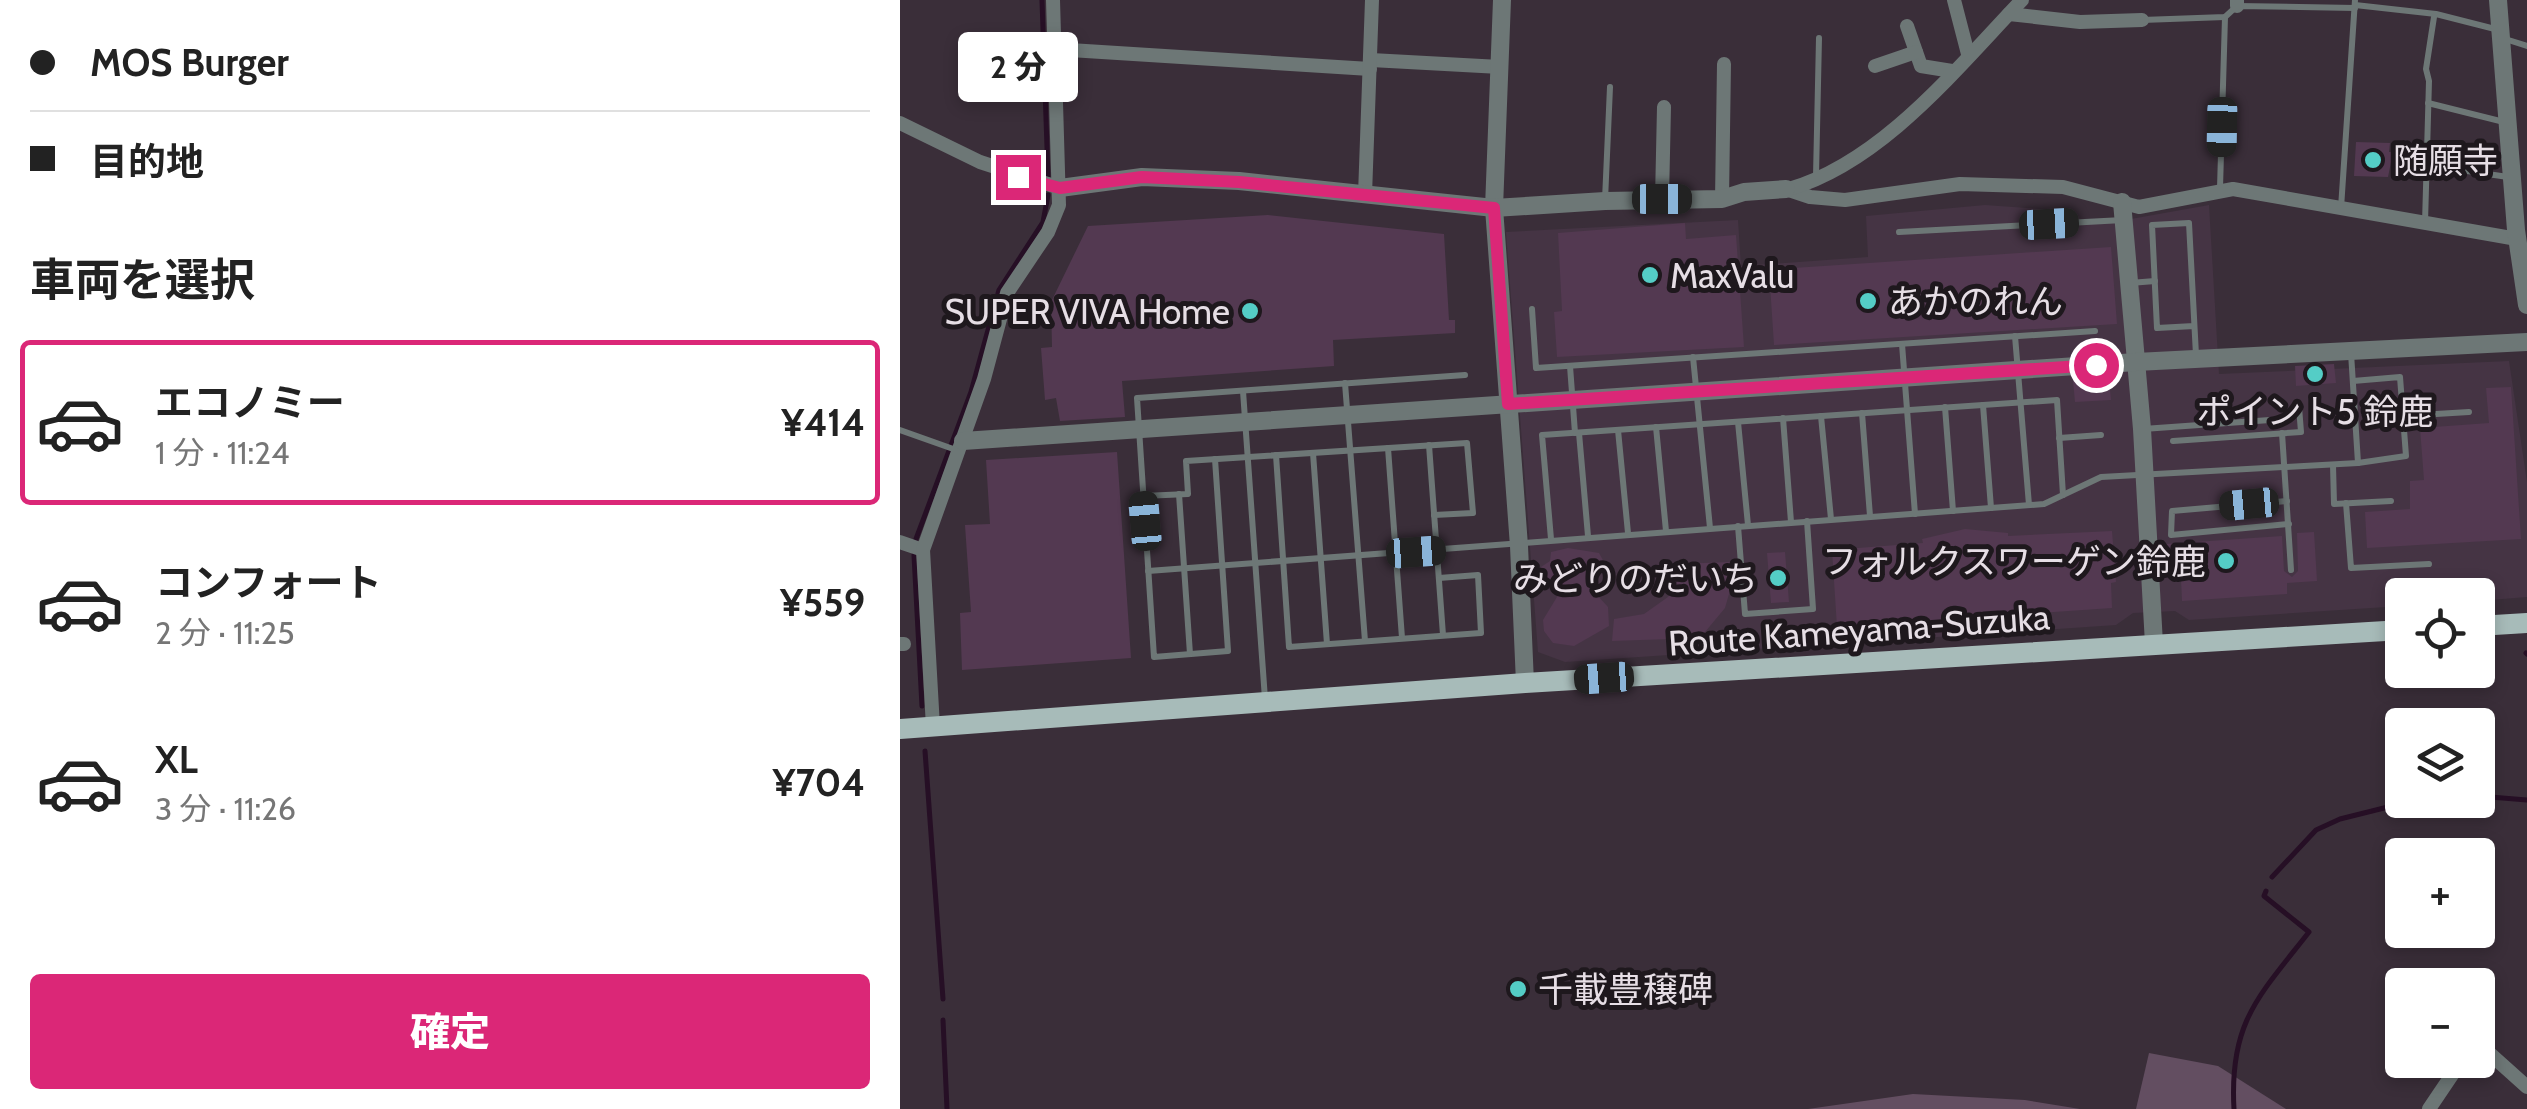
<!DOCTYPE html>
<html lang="ja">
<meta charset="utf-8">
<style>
:root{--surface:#fff;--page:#f2f2f2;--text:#222;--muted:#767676;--line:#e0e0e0;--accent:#db2777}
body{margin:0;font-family:Cabin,"Noto Sans JP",sans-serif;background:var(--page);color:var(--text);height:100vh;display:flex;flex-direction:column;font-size:38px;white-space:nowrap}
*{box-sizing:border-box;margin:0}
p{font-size:32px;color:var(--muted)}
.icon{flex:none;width:55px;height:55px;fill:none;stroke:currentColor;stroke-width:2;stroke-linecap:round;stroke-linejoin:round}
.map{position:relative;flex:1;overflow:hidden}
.details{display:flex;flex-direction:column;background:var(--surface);width:900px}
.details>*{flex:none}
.guide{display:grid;align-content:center;height:220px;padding:0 30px;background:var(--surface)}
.buttons{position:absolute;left:1485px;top:578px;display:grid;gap:20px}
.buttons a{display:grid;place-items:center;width:110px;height:110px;border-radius:10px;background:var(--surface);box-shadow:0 5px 15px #0003;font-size:50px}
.end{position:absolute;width:45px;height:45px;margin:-22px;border:12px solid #db2777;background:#fff;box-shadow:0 0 0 5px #fff}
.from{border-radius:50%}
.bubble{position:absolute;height:70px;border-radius:10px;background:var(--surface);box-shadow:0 5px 15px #0003;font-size:32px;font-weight:800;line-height:70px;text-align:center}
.car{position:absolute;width:30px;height:60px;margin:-30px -15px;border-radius:12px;box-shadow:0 0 8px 2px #0007;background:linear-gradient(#222 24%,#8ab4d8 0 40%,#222 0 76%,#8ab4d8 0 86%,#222 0)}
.guide b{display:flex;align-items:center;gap:35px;height:95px;font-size:38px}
.guide b+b{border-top:2px solid var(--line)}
.guide i{width:25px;height:25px;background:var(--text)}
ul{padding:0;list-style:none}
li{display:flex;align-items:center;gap:30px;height:165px;margin:0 20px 15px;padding:0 10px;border:5px solid transparent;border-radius:10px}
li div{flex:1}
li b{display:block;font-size:38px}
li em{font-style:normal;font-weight:800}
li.on{border-color:var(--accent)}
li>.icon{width:90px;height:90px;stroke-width:1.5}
h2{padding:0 30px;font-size:45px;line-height:120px}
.button{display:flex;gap:20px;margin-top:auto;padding:20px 30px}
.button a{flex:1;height:115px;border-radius:10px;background:var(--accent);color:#fff;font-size:40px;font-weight:800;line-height:115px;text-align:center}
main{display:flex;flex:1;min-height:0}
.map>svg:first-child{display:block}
.built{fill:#453444}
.green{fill:#634e61}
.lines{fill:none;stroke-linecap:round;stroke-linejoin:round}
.stream{stroke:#260f25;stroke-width:5}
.building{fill:#533951}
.service{stroke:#6d7776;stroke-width:6}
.minor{stroke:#6d7776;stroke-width:14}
.tertiary{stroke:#6d7776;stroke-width:18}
.primary{stroke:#a7bbb9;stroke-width:20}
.route{stroke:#db2777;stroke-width:12}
.poi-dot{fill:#54cdc6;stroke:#1e181d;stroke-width:4}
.labels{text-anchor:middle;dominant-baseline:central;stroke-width:10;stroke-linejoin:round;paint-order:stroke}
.poi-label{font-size:35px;fill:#e6dee5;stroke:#1e181d;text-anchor:start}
.street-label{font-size:35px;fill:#e6dee5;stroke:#1e181d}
</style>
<main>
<section class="details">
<div class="guide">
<b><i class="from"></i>MOS Burger</b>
<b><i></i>目的地</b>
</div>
<h2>車両を選択</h2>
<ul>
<li class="on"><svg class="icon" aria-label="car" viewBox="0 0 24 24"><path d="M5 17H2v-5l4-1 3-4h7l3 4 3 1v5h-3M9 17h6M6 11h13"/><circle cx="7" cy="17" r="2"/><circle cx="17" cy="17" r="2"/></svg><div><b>エコノミー</b><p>1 分 · 11:24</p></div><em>¥414</em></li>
<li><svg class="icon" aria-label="car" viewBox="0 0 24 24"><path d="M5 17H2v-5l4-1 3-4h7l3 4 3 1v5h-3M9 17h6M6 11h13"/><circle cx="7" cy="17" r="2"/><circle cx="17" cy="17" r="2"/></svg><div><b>コンフォート</b><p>2 分 · 11:25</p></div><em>¥559</em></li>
<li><svg class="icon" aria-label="car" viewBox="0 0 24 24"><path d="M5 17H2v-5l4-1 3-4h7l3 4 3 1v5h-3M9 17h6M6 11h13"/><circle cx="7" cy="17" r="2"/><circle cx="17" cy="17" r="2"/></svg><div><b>XL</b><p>3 分 · 11:26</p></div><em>¥704</em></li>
</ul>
<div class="button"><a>確定</a></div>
</section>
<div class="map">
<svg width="1627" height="1109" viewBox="0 0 1627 1109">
<rect width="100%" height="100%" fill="#3a2e39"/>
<polygon class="built" points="1085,205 1140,209 1203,224 1309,205 1319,374 1609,361 1627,482 1627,597 1578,601 1578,595 1502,595 1502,606 1289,620 1275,611 1233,613 1216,625 665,662 638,652 606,232 838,220 841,266 968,257 966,216"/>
<g class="green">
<polygon points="1249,1053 1318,1066 1386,1109 1236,1109"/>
<polygon points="1013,1094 1125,1100 1180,1109 908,1109"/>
</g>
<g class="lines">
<g class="stream">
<polyline points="142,0 148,177"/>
<polyline points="16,539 71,392 99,290 143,222 148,195"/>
<polyline points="14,555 22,706"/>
<polyline points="1626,653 1627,654"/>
<polyline points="25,751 43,999"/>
<polyline points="1578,796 1627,800"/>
<polyline points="1372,877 1416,830 1440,819 1516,800"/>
<polyline points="43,1020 47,1109"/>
<path d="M1334,1109c-5,-87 25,-113 75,-177l-45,-36 2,-5"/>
</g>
</g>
<g class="building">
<polygon points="1456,142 1490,143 1489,152 1493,152 1488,177 1454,176"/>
<polygon points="368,215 544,234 549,320 555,320 555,333 433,340 434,366 222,381 225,417 160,421 156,398 145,400 141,348 152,347 151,302 188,226"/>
<polygon points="785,223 786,239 836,235 844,347 657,357 654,312 662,311 658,233"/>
<polygon points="1211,247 1217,324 874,345 870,285 863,285 863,270"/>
<polygon points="1434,364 1436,383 1396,386 1395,366"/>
<polygon points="1209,379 1211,400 1175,402 1173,381"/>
<polygon points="1611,387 1621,539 1467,548 1465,512 1510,509 1510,481 1524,480 1520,428 1589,423 1586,388"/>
<polygon points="217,452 231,658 62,670 60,613 71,612 65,525 90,524 86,460"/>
<polygon points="1065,529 1108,533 1108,536 1212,531 1216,582 1211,583 1212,608 937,627 932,550 1023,543 1022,539"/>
<polygon points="1414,532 1417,581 1387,583 1387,594 1282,601 1281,579 1268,579 1266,544 1382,536 1384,571 1392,577 1398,571 1397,533"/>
<polygon points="668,548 699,553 704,562 696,576 697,595 708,607 709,626 674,646 653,643 644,631 643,620 660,592 642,585 641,567 650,561 651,552"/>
<polygon points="885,552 889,602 871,603 867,553"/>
<polygon points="831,562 831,587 825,608 800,638 712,641 714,619 744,614 768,597 774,587 776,564"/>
</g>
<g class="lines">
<g class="service">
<polyline points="1455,5 1536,14 1595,29"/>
<polyline points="1242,20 1325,17 1337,6 1455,8"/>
<polyline points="1602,38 1627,46"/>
<polyline points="1528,103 1604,122"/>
<polyline points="1526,165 1608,177"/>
<polyline points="916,176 919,38"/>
<polyline points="1320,188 1325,17"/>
<polyline points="705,200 710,87"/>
<polyline points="1441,208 1455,0"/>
<polyline points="1525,223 1529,81 1526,69 1534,17"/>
<polyline points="999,232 1223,220"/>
<polyline points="1230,283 1255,281"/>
<polyline points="632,309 636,368 1195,331"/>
<polyline points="1294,326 1257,328 1252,225 1289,223 1296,355"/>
<polyline points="1115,336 1129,505"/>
<polyline points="1002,344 1015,514"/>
<polyline points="1451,353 1458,463"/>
<polyline points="793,357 810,528"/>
<polyline points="670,366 675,433"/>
<polyline points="445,383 465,641"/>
<polyline points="343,391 365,699"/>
<polyline points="1083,405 1091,508"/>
<polyline points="1045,407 1053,511"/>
<polyline points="962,413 970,516"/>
<polyline points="921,416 931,519"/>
<polyline points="1503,416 1569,412"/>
<polyline points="883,418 891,522"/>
<polyline points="838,422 848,525"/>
<polyline points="756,427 766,531"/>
<polyline points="1243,429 1370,420"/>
<polyline points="0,430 59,451"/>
<polyline points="718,430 728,533"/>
<polyline points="679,433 688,536"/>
<polyline points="1382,433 1391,570"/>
<polyline points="1159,438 1201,435"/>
<polyline points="1273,441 1401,432 1399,407"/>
<polyline points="529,445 543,635"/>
<polyline points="488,448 502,638"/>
<polyline points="413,453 427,644"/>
<polyline points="376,455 389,647 581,633 578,575 539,578"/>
<polyline points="315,459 328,651 254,657 237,398 565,375"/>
<polyline points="1433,465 1434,504 1491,501"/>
<polyline points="279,494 290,654"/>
<polyline points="243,496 288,494 286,461 567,443 573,513 534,515"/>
<polyline points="1387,501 1272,511 1271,535 1389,524"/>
<polyline points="1446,503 1451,568 1529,564"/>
<polyline points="838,526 845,614 913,609 907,521"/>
<polyline points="651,539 642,435 1157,400 1163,495"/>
<polyline points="248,571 1144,504 1201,477 1458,463 1506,456 1500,377 1453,381"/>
</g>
<g class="minor">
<polyline points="1054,0 1068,54"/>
<polyline points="1337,6 1337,0"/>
<polyline points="1109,14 1180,22 1242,20"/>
<polyline points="1007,26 1021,66 1052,71"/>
<polyline points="154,49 470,69"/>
<polyline points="471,60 600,67"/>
<polyline points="975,66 1016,52"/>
<polyline points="0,123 80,162 160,188"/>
<polyline points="886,189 910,197 945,200 1060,184 1163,187 1239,207 1333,189 1617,239"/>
<path d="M889,189c93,-27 167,-120 233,-189"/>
<polyline points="465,195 472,0"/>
<polyline points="762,199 764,107"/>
<polyline points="822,199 824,64"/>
<polyline points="0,542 23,550"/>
<polyline points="0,644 4,644"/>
<polyline points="33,727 23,550 84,379 107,293 148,232 159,205 153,0"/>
<polyline points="1578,1043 1627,1087"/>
<polyline points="1529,1109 1562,1060"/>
</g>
<g class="tertiary">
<polyline points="602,0 594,208 619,546 625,683"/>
<polyline points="1598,0 1616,230 1627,305"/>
<polyline points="160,188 242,177 339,181 594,208 705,201 822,199 844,192 886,189"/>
<polyline points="1222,202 1242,429 1254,644"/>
<polyline points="63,441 1236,362 1627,342"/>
</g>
<g class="primary">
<polyline points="1578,626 1627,623"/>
<polyline points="0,729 625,683 1502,630"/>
</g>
</g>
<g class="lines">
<polyline class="route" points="118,177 160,188 242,177 339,182 594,208 608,404 1196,365"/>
</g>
<g class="poi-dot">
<circle cx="1473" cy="160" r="10"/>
<circle cx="750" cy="275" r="10"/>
<circle cx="968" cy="301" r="10"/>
<circle cx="350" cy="311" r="10"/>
<circle cx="1415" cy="374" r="10"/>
<circle cx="1326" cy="561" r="10"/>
<circle cx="878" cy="578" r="10"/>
<circle cx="618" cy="989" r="10"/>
</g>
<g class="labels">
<g class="poi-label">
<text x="1493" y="160">随願寺</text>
<text x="770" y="275">MaxValu</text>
<text x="988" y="301">あかのれん</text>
<text x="330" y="311" text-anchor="end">SUPER VIVA Home</text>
<text x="1415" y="411" text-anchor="middle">ポイント5 鈴鹿</text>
<text x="1306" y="561" text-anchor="end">フォルクスワーゲン鈴鹿</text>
<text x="858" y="578" text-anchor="end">みどりのだいち</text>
<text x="638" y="989">千載豊穣碑</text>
</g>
<g class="street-label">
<text transform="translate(959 630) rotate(-4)">Route Kameyama-Suzuka</text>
</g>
</g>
</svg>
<div class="buttons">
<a><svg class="icon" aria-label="locate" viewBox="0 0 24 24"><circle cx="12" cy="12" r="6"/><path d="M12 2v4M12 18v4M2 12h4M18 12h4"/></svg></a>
<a><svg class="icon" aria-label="layers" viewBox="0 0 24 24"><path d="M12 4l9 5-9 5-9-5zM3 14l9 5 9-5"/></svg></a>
<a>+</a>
<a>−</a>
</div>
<i class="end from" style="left:1196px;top:365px"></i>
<i class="end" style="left:118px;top:177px"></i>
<div class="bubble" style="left:58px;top:32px;width:120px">2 分</div>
<i class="car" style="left:1322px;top:127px;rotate:181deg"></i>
<i class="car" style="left:762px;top:199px;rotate:90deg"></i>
<i class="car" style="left:1149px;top:224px;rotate:87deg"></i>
<i class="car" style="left:1349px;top:504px;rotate:265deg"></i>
<i class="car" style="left:245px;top:521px;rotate:355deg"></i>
<i class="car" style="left:516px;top:552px;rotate:86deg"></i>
<i class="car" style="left:704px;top:678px;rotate:266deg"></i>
</div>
</main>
